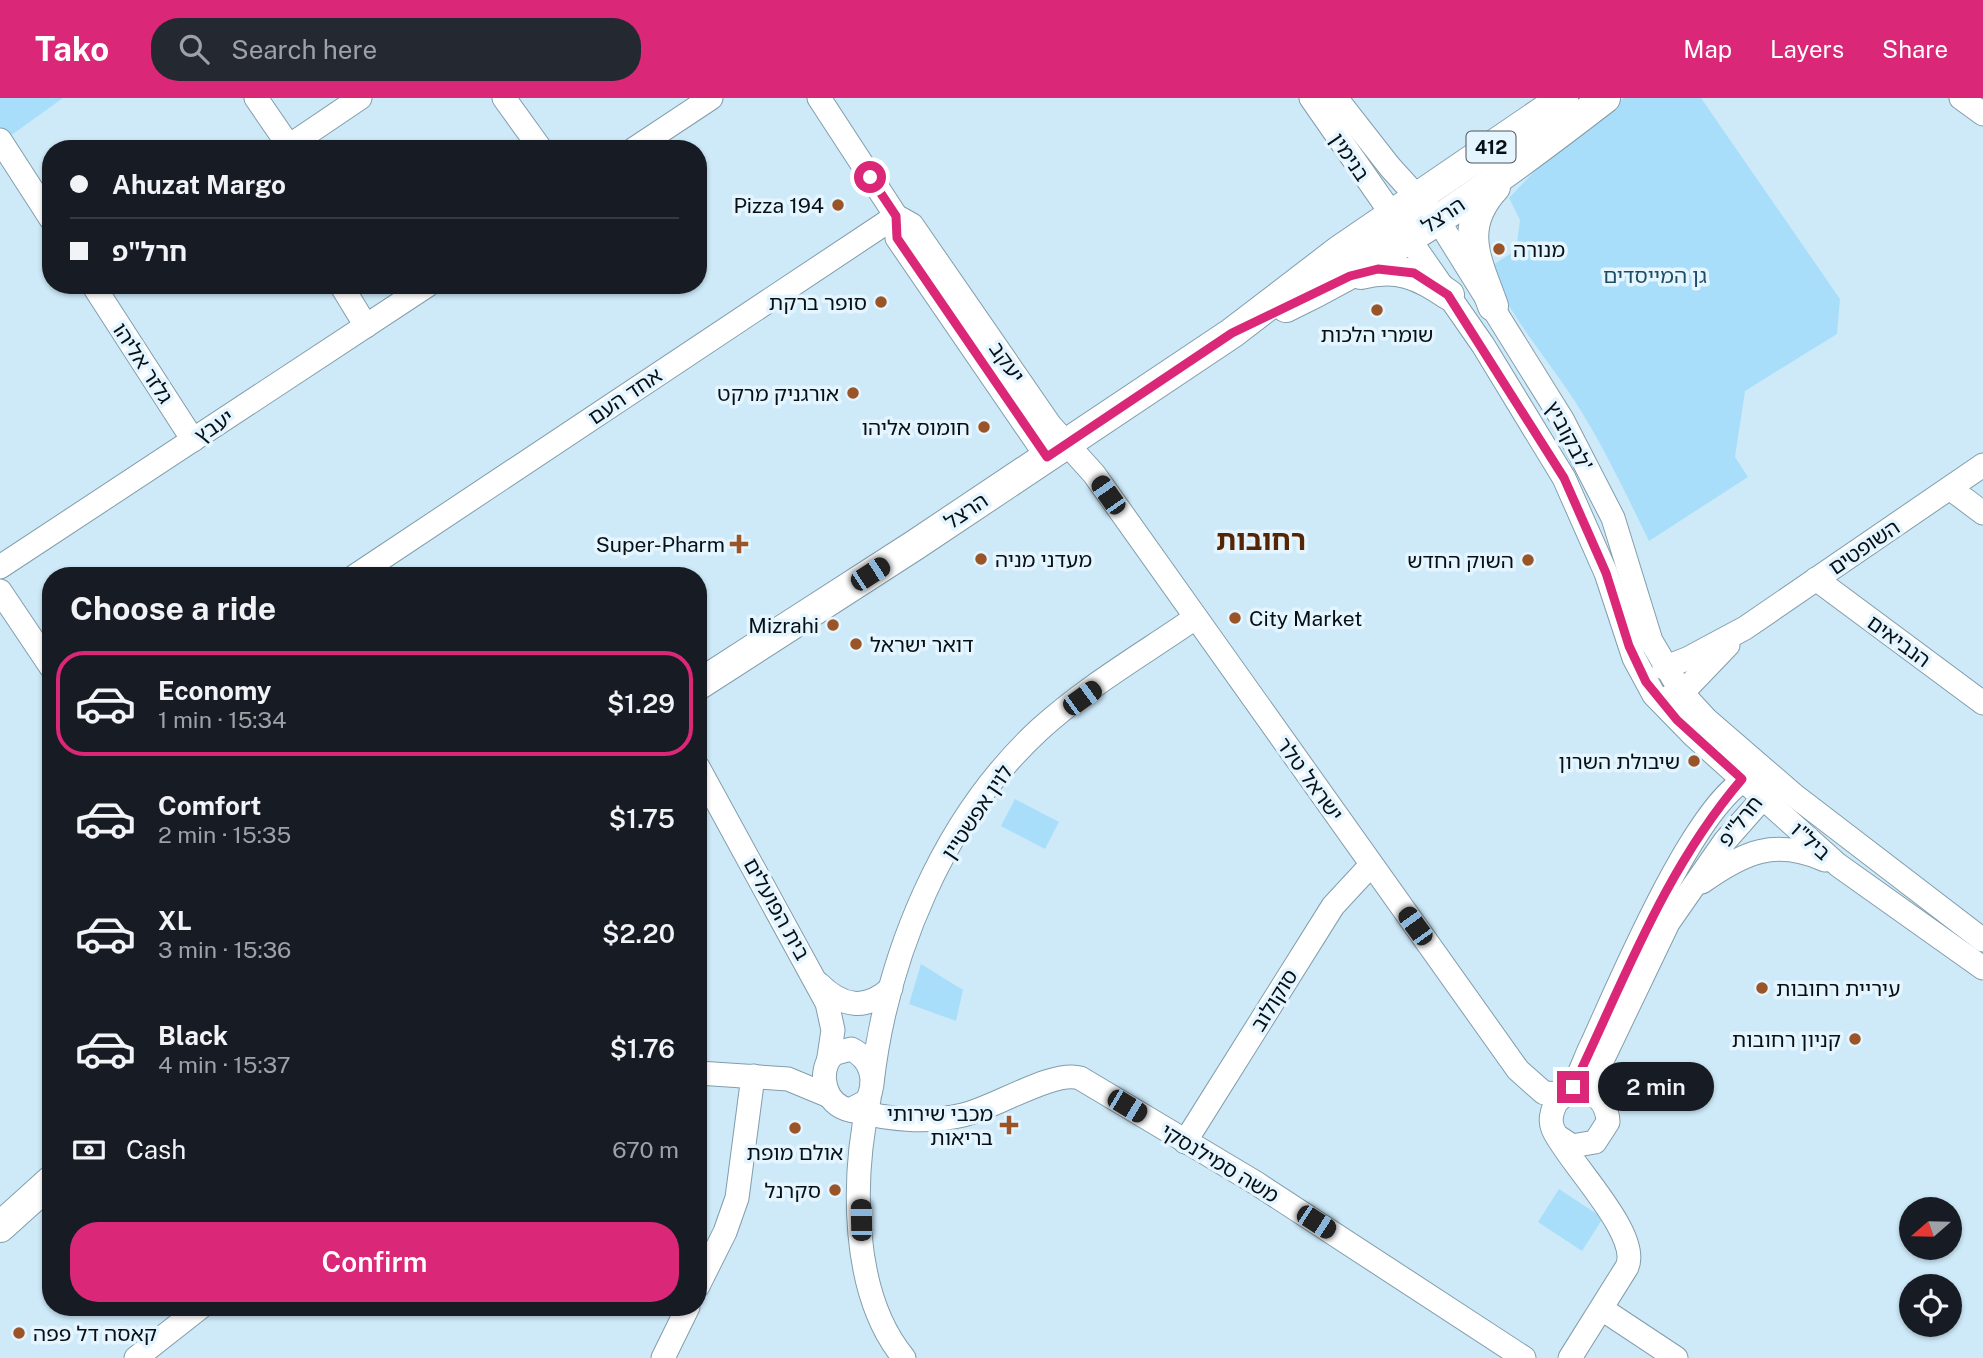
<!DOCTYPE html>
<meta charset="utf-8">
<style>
:root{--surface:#171b24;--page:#242831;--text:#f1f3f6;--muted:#9ea1a6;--line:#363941;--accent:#db2777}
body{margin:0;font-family:"Public Sans","Noto Sans Hebrew",sans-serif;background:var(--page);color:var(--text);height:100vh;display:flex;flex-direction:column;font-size:26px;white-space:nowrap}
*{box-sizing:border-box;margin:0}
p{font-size:23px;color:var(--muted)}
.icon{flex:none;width:38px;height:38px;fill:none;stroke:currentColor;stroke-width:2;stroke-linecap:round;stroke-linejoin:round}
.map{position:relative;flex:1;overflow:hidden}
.side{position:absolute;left:42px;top:469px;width:665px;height:749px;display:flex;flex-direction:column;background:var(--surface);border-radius:28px;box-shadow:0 2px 5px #0004}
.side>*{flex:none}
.guide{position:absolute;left:42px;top:42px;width:665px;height:154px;border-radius:28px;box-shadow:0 2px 5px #0004;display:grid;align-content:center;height:154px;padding:0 28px;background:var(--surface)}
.needle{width:46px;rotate:250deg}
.buttons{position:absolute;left:1899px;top:1099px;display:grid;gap:14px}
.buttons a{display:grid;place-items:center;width:63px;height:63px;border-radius:50%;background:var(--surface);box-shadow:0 2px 5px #0004;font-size:35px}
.end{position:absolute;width:32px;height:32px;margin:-16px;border:9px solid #db2777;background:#fff;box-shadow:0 0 0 4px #fff}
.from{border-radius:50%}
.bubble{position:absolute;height:49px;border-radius:24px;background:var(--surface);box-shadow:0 2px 5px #0004;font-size:23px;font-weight:600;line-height:49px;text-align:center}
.car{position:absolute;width:21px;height:42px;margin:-21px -10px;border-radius:9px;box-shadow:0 0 5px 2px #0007;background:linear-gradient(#222 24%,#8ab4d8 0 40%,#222 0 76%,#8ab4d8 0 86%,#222 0)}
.guide b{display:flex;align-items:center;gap:24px;height:66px;font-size:26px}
.guide b+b{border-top:2px solid var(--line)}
.guide i{width:18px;height:18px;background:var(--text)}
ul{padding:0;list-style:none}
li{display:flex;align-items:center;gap:21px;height:105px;margin:0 14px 10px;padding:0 14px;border:4px solid transparent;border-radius:28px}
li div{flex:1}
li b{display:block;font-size:26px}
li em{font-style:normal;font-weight:600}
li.current{border-color:var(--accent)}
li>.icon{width:63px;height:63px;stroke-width:1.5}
h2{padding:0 28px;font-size:32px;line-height:84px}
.pay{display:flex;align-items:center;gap:18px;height:77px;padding:0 28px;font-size:26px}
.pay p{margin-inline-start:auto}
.button{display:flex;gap:14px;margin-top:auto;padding:14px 28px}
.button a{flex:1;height:80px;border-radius:28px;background:var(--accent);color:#fff;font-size:28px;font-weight:600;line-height:80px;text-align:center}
header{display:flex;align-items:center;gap:42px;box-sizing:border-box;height:98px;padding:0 35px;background:var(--accent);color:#fff}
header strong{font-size:33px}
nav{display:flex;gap:38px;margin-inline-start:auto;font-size:24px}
.search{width:490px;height:63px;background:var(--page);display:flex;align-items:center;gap:18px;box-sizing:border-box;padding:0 24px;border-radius:28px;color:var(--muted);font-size:26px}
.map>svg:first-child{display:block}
.green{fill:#a9defa}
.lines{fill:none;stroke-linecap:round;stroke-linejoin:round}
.minor-casing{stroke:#829dab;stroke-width:25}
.major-casing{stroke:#829dab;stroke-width:32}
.minor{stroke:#fff;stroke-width:23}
.major{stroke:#fff;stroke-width:30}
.route{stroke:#db2777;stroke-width:9}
.poi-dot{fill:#995528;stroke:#e4f5ff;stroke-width:2.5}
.labels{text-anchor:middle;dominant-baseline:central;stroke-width:7;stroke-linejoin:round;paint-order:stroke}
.shield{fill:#e4f5ff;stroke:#49555b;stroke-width:2}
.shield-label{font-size:19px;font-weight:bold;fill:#061015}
.street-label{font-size:21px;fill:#061015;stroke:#e4f5ff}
.poi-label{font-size:21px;fill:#061015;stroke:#e4f5ff;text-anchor:end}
.park-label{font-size:21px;fill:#1d4d62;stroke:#e4f5ff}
.district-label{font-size:28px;font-weight:bold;fill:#542605;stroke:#e4f5ff}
</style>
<header>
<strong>Tako</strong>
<div class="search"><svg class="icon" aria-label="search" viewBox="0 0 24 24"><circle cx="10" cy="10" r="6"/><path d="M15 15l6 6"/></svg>Search here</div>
<nav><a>Map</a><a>Layers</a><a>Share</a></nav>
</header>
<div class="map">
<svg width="1983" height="1260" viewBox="0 0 1983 1260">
<rect width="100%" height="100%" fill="#ceeaf9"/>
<g class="green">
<polygon points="0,0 63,0 6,41 0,31"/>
<path d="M1624,0h77l139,201 -3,35 -92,57 -10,66 13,20 -99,64c-23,-47 -45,-94 -73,-138 -29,-45 -66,-85 -86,-136l26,-17 4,-30 -11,-22 36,-38z"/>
<polygon points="1015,701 1059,724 1045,751 1001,728"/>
<polygon points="921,866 963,892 956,923 909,906"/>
<polygon points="1559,1091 1603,1120 1582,1153 1538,1124"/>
</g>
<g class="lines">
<defs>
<g id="minor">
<polyline points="256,0 291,51"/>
<polyline points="504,0 540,50"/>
<polyline points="819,0 896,118 912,127 1050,327 1094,376 1518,972 1544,995 1566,996"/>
<polyline points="1311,0 1483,247 1564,380 1606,475 1634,560 1654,597 1694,638 1838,767 1983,870"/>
<polyline points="1336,0 1390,69 1438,122 1562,321 1613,420 1651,543 1682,595 1707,622 1795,698 1983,842"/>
<polyline points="1961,0 1983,16"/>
<polyline points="0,42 51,121"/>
<polyline points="289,48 360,0"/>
<polyline points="634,51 711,0"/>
<polyline points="896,118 897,140 1047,359"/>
<polyline points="93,187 193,342"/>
<polyline points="341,187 366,228"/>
<polyline points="1951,391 1983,415"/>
<polyline points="0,469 428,187"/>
<polyline points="355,478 896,118"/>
<polyline points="1816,481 1983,605"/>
<polyline points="0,493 51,569"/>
<polyline points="1664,570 1689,560 1745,530 1983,367"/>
<polyline points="1669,599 1682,595 1728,547"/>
<polyline points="698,669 827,905 833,932 829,959"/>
<path d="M1702,784c42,-30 73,-44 123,-22"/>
<path d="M819,886c23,23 47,27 72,4"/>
<path d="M851,951c21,10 26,32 16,52l-17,9c-26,-5 -33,-38 -17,-56z"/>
<polyline points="698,975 788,981 829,998"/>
<path d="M872,985c15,-128 71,-264 167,-353 47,-43 104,-76 156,-112"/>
<path d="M1569,995c10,-15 15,-33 23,-49 25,-54 108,-255 162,-268"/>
<path d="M869,1001c-17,78 -19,194 35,259"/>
<polyline points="1600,1001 1597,991 1599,969 1668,825 1725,743 1763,700 1765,686"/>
<path d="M850,1012c38,9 75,14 113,5 31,-7 90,-45 117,-37l176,105 268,175"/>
<path d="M1557,1038l15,10 23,-4 13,-20c-1,-30 -32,-42 -52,-19 -4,8 -7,17 -3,26 13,31 89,105 74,138l-57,91"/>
<polyline points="1185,1044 1333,808 1371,767"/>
<polyline points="698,1188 725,1134 737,1100 753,978"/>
<polyline points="1602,1211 1676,1260"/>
<polyline points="136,1260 201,1209"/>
<polyline points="663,1260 688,1209"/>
</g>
<g id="major">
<path d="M1361,176c36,-9 58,0 88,21"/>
<path d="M1493,208c-16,-45 -36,-78 2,-119"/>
<path d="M1286,209c115,-55 218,-131 319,-209"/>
<polyline points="698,587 915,447 1232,235 1339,153 1563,0"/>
<polyline points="0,1129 51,1083"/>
</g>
</defs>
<use href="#minor" class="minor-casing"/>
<use href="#major" class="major-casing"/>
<use href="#minor" class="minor"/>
<use href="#major" class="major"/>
</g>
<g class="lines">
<path class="route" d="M870,79l26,39 1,22 150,219 185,-124 118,-57 28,-7 36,4 34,22 116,183 42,95 23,73 17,36 31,38 65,59c-78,91 -118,202 -169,308"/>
</g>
<g class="poi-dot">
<circle cx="838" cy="107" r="7"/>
<circle cx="1499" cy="151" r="7"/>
<circle cx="881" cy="204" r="7"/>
<circle cx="1377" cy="212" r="7"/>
<circle cx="853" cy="295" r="7"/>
<circle cx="984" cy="329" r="7"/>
<path d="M735.5 435.5h7v7h7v7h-7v7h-7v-7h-7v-7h7z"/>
<circle cx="981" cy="461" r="7"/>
<circle cx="1528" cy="462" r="7"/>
<circle cx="1235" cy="520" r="7"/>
<circle cx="833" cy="527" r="7"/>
<circle cx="856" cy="546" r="7"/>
<circle cx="1694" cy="663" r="7"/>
<circle cx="1762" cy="890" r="7"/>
<circle cx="1855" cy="941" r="7"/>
<path d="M1005.5 1016.5h7v7h7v7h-7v7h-7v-7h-7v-7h7z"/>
<circle cx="795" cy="1030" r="7"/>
<circle cx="835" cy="1092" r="7"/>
<circle cx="19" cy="1235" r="7"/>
</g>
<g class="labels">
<rect class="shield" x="1466.5" y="33.5" width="49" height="31" rx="5"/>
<g class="shield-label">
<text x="1491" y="49">412</text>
</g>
<g class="street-label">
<text transform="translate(1350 59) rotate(56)">בנימין</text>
<text transform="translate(1443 117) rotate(-34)">הרצל</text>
<text transform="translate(1007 264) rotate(55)">יעקב</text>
<text transform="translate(143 265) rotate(57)">גלזר אליהו</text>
<text transform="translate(625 298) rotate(-34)">אחד העם</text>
<text transform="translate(214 328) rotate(-34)">יעבץ</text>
<text transform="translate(1569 338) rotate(62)">לבקוביץ'</text>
<text transform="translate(966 413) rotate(-34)">הרצל</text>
<text transform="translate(1864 449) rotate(-34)">השופטים</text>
<text transform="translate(1899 543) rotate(36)">הנביאים</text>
<text transform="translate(1310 681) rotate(54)">ישראל טלר</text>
<text transform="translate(977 714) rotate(-56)">לוין אפשטיין</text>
<text transform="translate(1740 723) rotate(-52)">חרל"פ</text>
<text transform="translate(1811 743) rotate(42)">ביל"ו</text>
<text transform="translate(777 811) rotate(61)">בית הפועלים</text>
<text transform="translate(1274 902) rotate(-58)">סוקולוב</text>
<text transform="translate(1220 1065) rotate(31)">משה סמילנסקי</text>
</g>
<g class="poi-label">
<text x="824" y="107">Pizza 194</text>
<text x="1513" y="151" text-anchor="start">מנורה</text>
<text x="867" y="204">סופר ברקת</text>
<text x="1377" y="236" text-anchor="middle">שומרי הלכות</text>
<text x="839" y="295">אורגניק מרקט</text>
<text x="970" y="329">חומוס אליהו</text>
<text x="725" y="446">Super-Pharm</text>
<text x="995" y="461" text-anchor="start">מעדני מניה</text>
<text x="1514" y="462">השוק החדש</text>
<text x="1249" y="520" text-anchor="start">City Market</text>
<text x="819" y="527">Mizrahi</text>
<text x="870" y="546" text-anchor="start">דואר ישראל</text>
<text x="1680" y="663">שיבולת השרון</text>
<text x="1776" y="890" text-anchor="start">עיריית רחובות</text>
<text x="1841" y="941">קניון רחובות</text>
<text x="993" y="1015">מכבי שירותי<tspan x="993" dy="24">בריאות</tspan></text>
<text x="795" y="1054" text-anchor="middle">אולם מופת</text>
<text x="821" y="1092">סקרנל</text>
<text x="33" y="1235" text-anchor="start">קאסה דל פפה</text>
</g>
<g class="park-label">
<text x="1655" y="177">גן המייסדים</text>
</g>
<g class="district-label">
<text x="1261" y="441">רחובות</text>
</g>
</g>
</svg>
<div class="buttons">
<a><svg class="needle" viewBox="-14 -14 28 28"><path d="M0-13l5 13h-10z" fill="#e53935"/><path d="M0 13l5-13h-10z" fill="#9ea1a6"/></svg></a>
<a><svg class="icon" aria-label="locate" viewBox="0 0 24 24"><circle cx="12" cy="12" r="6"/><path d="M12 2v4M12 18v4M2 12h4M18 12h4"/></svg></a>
</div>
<i class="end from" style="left:870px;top:79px"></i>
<i class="end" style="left:1573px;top:989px"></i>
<div class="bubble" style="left:1598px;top:964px;width:116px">2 min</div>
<i class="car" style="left:1108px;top:397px;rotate:325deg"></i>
<i class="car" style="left:870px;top:476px;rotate:57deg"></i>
<i class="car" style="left:1082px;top:600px;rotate:54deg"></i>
<i class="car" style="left:1415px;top:828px;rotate:324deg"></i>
<i class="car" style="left:1127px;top:1008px;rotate:121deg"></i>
<i class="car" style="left:861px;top:1122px;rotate:359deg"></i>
<i class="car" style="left:1316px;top:1124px;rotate:123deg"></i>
<div class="guide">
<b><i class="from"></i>Ahuzat Margo</b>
<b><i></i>חרל&quot;פ</b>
</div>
<section class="side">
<h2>Choose a ride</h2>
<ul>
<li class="current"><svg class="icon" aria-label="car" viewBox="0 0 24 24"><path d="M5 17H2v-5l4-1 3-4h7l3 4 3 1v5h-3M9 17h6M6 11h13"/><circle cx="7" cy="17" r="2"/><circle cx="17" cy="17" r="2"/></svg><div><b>Economy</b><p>1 min · 15:34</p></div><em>$1.29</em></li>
<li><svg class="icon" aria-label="car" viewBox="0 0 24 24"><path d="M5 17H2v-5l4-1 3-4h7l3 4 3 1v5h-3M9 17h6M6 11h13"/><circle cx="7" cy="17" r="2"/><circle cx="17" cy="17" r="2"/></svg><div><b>Comfort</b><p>2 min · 15:35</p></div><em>$1.75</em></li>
<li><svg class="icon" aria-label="car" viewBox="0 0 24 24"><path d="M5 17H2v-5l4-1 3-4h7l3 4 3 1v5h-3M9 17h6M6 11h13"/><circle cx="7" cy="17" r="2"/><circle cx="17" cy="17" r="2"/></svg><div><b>XL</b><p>3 min · 15:36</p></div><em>$2.20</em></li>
<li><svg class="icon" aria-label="car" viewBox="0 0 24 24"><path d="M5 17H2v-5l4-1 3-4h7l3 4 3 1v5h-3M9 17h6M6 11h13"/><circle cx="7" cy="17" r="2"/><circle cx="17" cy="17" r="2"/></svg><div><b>Black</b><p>4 min · 15:37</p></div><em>$1.76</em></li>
</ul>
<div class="pay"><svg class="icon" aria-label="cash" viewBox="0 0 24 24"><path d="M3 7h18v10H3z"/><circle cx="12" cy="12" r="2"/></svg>Cash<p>670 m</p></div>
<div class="button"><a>Confirm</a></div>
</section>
</div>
